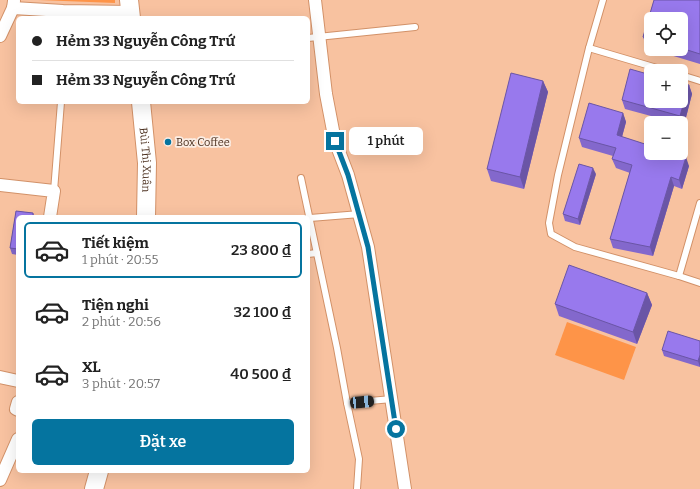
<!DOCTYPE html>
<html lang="vi">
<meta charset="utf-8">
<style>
:root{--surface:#fff;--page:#f2f2f2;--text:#222;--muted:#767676;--line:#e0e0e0;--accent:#05749f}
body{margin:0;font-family:Bitter,serif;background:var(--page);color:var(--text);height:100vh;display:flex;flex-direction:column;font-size:15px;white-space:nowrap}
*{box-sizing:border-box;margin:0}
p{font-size:13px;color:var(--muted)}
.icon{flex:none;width:22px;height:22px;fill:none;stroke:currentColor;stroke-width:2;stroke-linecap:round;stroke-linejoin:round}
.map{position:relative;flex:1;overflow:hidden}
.drawer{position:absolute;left:16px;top:215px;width:294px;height:258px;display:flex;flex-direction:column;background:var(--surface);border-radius:6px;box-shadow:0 4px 16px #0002}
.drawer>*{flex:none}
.banner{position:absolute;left:16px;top:16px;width:294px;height:88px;border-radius:6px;box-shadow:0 4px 16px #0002;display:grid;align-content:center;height:88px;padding:0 16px;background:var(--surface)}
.controls{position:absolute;left:644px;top:12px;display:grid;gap:8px}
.controls a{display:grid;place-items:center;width:44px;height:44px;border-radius:6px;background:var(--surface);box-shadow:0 4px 16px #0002;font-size:20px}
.end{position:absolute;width:18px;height:18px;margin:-9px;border:5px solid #05749f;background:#fff;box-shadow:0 0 0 2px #fff}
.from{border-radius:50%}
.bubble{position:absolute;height:28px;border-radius:6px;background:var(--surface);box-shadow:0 4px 16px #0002;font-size:13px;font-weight:600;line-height:28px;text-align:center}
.car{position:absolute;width:12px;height:24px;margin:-12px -6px;border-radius:5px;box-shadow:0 0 3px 1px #0007;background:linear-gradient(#222 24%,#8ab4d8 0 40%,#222 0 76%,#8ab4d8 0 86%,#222 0)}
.banner b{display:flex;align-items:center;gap:14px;height:38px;font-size:15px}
.banner b+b{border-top:1px solid var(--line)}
.banner i{width:10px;height:10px;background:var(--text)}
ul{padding:7px 0 0;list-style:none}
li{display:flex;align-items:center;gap:12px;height:56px;margin:0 8px 6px;padding:0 8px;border:2px solid transparent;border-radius:6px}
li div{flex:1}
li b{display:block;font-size:15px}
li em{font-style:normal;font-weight:600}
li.selected{border-color:var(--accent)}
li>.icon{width:36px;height:36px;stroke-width:1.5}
.cta{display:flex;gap:8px;margin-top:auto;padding:8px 16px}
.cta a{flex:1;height:46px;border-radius:6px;background:var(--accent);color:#fff;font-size:16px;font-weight:600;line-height:46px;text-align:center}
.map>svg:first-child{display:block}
.park{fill:url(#park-tufts)}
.garden{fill:#fe9448}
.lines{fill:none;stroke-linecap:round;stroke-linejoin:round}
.lane-casing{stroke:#d29168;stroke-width:8}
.street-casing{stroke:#d29168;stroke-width:14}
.secondary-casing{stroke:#d29168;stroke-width:20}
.lane{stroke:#fff;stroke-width:6}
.street{stroke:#fff;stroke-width:12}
.secondary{stroke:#fff;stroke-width:18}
.wall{fill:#8368cc;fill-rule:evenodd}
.shaded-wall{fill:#6a55a6}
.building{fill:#9879ed;stroke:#6a55a6}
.route{stroke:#05749f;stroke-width:5}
.poi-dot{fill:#05749f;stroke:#fbede4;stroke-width:1.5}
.labels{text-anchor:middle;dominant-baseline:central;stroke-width:3.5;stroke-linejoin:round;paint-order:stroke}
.poi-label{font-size:11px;fill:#4d3221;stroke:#fbede4;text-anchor:start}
.street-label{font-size:11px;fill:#4d3221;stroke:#fbede4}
</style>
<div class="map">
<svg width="700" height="489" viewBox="0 0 700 489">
<defs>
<pattern id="park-tufts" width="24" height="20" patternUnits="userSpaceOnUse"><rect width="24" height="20" fill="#fe9448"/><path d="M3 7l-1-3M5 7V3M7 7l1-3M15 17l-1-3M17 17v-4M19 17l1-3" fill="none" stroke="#d0793c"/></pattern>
</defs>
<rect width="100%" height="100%" fill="#f8c2a0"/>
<polygon class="park" points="38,0 115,0 115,3"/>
<polygon class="garden" points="567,322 636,347 624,380 555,355"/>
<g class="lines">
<defs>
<g id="lane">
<polyline points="603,0 589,48 558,175 549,223 551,234 575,247 679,276 700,283"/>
<polyline points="308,38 415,27"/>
<polyline points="589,48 667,71"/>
<polyline points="681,75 700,81"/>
<polyline points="301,178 337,348 347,403 359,459 357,489"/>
<polyline points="54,191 61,102"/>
<polyline points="310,218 360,214"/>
<polyline points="308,254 317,253"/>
<polyline points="679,276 700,203"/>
<polyline points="347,403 392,399"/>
</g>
<g id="street">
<polyline points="315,0 326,94 335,141 348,175 368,247 405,489"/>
<polyline points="13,8 63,11 131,12"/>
<polyline points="0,36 13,8 14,1"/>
<polyline points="0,185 54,191 50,217"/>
<polyline points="0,377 18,381"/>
<polyline points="18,402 16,409 18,410"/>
<polyline points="0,480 18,439"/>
</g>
<g id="secondary">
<polyline points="129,0 131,18"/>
<path id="s1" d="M141,102l6,61 -1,54"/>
<polyline points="94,489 99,471"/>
</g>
</defs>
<use href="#lane" class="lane-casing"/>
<use href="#street" class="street-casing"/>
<use href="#secondary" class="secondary-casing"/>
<use href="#lane" class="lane"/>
<use href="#street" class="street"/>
<use href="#secondary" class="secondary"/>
</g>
<g class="wall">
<path d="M654,0h46v64l-53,-16 -4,-11zM651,19h30v30h-30z"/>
<polygon points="543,81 548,92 524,189 491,181 487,169"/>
<polygon points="689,85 692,94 684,125 681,124 681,123 677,123 625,109 622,100"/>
<polygon points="623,113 626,122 622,137 689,166 682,189 674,186 653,256 613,248 610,239 630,173 616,168 612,159 613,156 582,147 579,138"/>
<polygon points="596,174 580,225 565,221 563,214"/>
<polygon points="16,211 33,213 35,217 18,217 18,255 12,254 10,248"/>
<polygon points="647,293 652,305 637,344 559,316 555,304"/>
<polygon points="700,341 700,367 664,356 662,350"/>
</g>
<g class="shaded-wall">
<polygon points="543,81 548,92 524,189 520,177"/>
<polygon points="689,85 692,94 684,125 680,116"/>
<polygon points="623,113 626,122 620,144 617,135"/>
<polygon points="686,157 689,166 682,189 679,180"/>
<polygon points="593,168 596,174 580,225 578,219"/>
<polygon points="671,177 674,186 653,256 650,247"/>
<polygon points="647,293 652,305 637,344 633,332"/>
<polygon points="700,355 700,367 698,361"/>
</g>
<g class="building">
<polygon points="654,0 700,0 700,54 681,48 681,19 651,19 651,39 643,37"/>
<polygon points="630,69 651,75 651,101 681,101 681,83 689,85 680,116 622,100"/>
<polygon points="511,73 543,81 520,177 487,169"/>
<polygon points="589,103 623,113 617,135 651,146 651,153 674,153 686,157 679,180 671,177 650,247 610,239 632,165 612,159 616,148 579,138"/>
<polygon points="579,164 593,168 578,219 563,214"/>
<polygon points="16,211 33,213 33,217 18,217 18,249 10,248"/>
<polygon points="569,265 647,293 633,332 555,304"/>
<polygon points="668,331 700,341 700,355 698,361 662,350"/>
</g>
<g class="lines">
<polyline class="route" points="335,141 348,175 368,247 396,429"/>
</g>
<circle class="poi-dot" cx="168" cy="142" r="4"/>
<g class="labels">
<g class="poi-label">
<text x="176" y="142">Box Coffee</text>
</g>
<g class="street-label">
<text stroke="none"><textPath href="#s1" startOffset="58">Bùi Thị Xuân</textPath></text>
</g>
</g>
</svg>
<div class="controls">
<a><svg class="icon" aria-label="locate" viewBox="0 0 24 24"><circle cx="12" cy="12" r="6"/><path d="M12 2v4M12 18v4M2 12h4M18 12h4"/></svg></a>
<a>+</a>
<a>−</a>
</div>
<i class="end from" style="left:396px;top:429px"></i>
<i class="end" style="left:335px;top:141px"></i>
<div class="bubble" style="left:349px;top:127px;width:74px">1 phút</div>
<i class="car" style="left:362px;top:402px;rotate:85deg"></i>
<div class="banner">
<b><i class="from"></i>Hẻm 33 Nguyễn Công Trứ</b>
<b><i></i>Hẻm 33 Nguyễn Công Trứ</b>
</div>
<section class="drawer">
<ul>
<li class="selected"><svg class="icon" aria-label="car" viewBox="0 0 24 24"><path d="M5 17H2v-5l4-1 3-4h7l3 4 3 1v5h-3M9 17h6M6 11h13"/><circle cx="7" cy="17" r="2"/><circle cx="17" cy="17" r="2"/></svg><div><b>Tiết kiệm</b><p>1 phút · 20:55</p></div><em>23 800 ₫</em></li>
<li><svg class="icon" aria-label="car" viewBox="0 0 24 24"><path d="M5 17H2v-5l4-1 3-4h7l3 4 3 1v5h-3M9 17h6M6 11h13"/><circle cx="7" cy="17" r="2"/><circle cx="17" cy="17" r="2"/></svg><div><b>Tiện nghi</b><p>2 phút · 20:56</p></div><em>32 100 ₫</em></li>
<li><svg class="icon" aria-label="car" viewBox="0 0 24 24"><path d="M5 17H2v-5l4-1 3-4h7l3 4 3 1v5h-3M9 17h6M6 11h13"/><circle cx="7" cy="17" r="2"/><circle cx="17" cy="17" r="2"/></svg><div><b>XL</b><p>3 phút · 20:57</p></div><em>40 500 ₫</em></li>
</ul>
<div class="cta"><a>Đặt xe</a></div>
</section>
</div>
